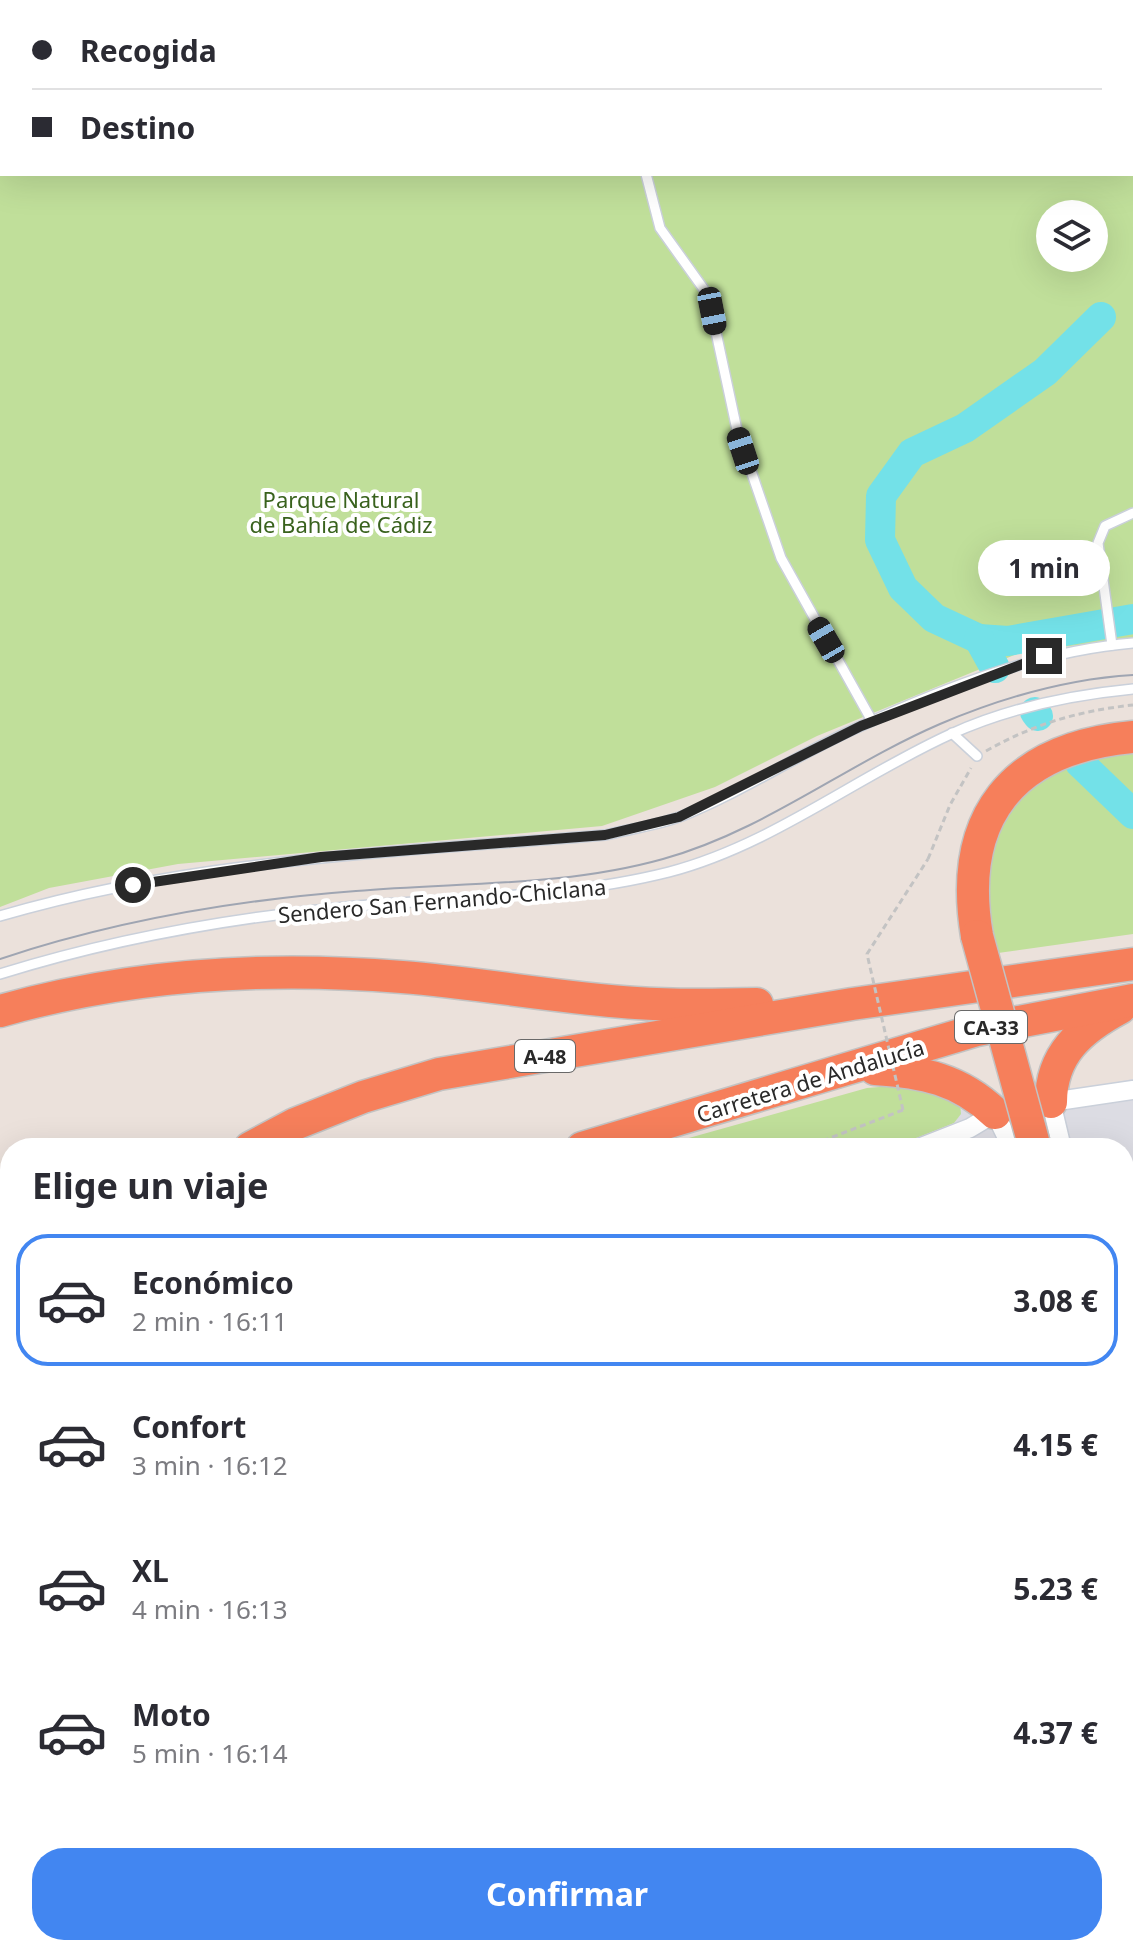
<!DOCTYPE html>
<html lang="es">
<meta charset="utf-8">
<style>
:root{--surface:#fff;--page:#f2f2f3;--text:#2b2b33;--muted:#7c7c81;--line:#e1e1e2;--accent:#4286f1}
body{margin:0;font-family:"Noto Sans",sans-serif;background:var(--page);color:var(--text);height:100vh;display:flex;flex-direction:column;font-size:30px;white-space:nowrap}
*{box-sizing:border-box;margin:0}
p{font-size:26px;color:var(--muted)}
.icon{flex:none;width:44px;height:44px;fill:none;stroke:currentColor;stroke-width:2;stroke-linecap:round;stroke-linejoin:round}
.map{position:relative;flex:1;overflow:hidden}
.panel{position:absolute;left:0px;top:1138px;width:1134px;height:818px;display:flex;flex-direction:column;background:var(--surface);border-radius:32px 32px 0 0;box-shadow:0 8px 32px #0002}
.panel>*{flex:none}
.guide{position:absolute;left:0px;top:0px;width:1134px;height:176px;box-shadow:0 8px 32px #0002;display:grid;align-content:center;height:176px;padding:0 32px;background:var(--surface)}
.buttons{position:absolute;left:1036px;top:200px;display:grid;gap:16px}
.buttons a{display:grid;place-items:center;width:72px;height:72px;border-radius:50%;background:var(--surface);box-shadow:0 8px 32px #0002;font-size:40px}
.end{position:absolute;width:36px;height:36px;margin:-18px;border:10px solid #292929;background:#fff;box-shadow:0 0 0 4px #fff}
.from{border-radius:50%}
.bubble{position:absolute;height:56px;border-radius:28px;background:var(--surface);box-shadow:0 8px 32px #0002;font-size:26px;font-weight:700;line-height:56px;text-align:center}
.car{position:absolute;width:24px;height:48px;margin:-24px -12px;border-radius:10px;box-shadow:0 0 6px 2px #0007;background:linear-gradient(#222 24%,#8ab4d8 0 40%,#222 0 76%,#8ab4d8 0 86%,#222 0)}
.guide b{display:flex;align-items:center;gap:28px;height:76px;font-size:30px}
.guide b+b{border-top:2px solid var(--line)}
.guide i{width:20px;height:20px;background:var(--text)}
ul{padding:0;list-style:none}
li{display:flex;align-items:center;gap:24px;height:132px;margin:0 16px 12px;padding:0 16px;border:4px solid transparent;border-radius:32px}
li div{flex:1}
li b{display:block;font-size:30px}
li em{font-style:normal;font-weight:700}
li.on{border-color:var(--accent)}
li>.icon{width:72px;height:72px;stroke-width:1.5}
h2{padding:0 32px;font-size:36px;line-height:96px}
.cta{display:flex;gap:16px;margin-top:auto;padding:16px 32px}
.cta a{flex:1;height:92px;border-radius:32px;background:var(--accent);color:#fff;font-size:32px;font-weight:700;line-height:92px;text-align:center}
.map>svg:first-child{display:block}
.industrial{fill:#dcdce3}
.green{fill:#c0df9a;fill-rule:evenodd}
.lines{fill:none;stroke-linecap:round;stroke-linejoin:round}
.river{stroke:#73e1e8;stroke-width:30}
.service-casing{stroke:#cad0da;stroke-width:12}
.minor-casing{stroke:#cad0da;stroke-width:21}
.motorway-casing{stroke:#c3c3c3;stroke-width:35}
.path{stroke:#c3c3c3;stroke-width:3;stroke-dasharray:6 4;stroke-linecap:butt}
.service{stroke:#fff;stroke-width:9}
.minor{stroke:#fff;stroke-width:18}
.motorway{stroke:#f67f5b;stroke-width:32}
.tram{stroke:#9fa5b2;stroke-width:2}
.motorway-bridge-casing{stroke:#c3c3c3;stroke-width:35;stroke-linecap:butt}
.path-bridge{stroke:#c3c3c3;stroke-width:3;stroke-dasharray:6 4;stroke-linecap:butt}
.motorway-bridge{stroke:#f67f5b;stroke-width:32}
.route{stroke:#292929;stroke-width:10}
.labels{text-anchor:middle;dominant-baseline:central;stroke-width:8;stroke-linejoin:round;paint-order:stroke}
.shield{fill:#fff;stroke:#696969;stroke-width:2}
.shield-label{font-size:20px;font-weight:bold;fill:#292929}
.park-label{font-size:22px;fill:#39621d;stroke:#fff}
.street-label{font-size:22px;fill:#292929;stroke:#fff}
</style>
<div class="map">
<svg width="1133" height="1955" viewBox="0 0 1133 1955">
<rect width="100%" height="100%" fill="#ebe1db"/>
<polygon class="industrial" points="1064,1079 1066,1087 1071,1091 1133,1079 1133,1955 0,1955 0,1490 10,1486 10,1946 1124,1946 1124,1148 891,1148 954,1123 960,1103"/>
<g class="green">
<path d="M0,0h1133v639l-109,12 -207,85 -102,51 -113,39 -424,38 -129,24 -49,19zM2,2h1130v172h-1130zM1050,214h44v44h-44z"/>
<path d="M1133,752v182l-135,19c-14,-61 -17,-127 38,-168 9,-7 20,-18 30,-21 21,-7 45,-8 67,-12z"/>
<polygon points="915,1084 960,1103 961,1114 954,1123 891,1148 653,1148 867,1088"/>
<polygon points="10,1399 10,1486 0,1490 0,1406"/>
<polygon points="1124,1414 1133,1445 1133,1539 1124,1507"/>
</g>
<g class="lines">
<g class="river">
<polyline points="1101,317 1045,372 965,428 912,453 881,496 880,540 903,588 934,618 979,639 1008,641 1133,619"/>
<polyline points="979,639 995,668"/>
<polyline points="1035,712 1038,716"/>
<polyline points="1080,763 1133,814"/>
</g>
<defs>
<g id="service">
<polyline points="607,0 608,2"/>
<polyline points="646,174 660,228 708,295 737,430 781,558 872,721"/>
<polyline points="1112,645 1098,543 1105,526 1133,513"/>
<polyline points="952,733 977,756"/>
<path d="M0,916c196,-58 403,-64 605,-81 25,-6 53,-10 77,-19 62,-25 118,-63 179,-90 86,-39 178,-75 272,-83"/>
<path d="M0,974c116,-36 235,-57 356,-68 106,-9 210,-8 313,-34 103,-27 187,-95 282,-138 57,-26 120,-39 182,-45"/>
<polyline points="10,1535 10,1537"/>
<polyline points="0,1622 10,1617"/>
<polyline points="0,1727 10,1722"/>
</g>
<g id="minor">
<polyline points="919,1148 970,1128 995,1113 1012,1148"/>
<polyline points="1062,1148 1051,1102 1133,1090"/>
<polyline points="1124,1384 1133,1416"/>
<polyline points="0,1500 10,1496"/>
<polyline points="1124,1534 1133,1566"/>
<polyline points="1133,1582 1133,1601"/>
<polyline points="0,1789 10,1812"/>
<polyline points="68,1946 72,1955"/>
<polyline points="792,1946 796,1955"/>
<polyline points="155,1955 176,1946"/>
</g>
<g id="motorway">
<path d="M977,936c-20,-119 35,-188 156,-199"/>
<path d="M0,1011c130,-37 267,-45 402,-34 78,6 156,21 234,26 40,3 81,2 121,1"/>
<path d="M875,1069c48,3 84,10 120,44"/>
<path d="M1051,1102c0,-48 30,-73 69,-94"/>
<polyline points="250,1148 295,1124 363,1097 439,1074 852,1004 1133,964"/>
<polyline points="582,1148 977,1030 1133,1000"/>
<polyline points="0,1327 10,1318"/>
<polyline points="0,1378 10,1371"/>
</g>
</defs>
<use href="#service" class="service-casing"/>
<use href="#minor" class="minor-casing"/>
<use href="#motorway" class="motorway-casing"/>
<g class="path">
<path d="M986,751c48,-27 92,-40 147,-46"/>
<polyline points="928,859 950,805 971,768"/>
<polyline points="804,1148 903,1110"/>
</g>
<use href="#service" class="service"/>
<use href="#minor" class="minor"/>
<use href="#motorway" class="motorway"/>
<path class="tram" d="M0,959c114,-38 237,-59 356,-68 103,-9 207,-4 307,-32 101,-28 182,-94 277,-135 61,-26 127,-45 193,-49"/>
<defs>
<polyline id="motorway-bridge" points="977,936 1035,1148"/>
</defs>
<use href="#motorway-bridge" class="motorway-bridge-casing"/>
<polyline class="path-bridge" points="903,1110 867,954 928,859"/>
<use href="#motorway-bridge" class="motorway-bridge"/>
</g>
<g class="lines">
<polyline class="route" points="133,885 321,857 605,835 679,817 861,726 1044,656"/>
</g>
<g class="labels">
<g class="shield">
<rect x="955" y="1011" width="72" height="32" rx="6"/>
<rect x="515" y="1040" width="60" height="32" rx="6"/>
</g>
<g class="shield-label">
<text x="991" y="1027">CA-33</text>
<text x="545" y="1056">A-48</text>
</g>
<g class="park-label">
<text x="341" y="499">Parque Natural<tspan x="341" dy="25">de Bahía de Cádiz</tspan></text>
</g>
<g class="street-label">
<text transform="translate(442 900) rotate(-5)">Sendero San Fernando-Chiclana</text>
<text transform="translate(810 1080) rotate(-17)">Carretera de Andalucía</text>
</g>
</g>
</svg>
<div class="buttons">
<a><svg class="icon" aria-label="layers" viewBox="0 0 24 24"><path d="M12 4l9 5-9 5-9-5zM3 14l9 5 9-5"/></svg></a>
</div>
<i class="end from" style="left:133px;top:885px"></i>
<i class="end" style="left:1044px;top:656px"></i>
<div class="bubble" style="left:978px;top:540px;width:132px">1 min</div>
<i class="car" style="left:712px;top:311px;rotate:169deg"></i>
<i class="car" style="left:743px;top:451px;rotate:342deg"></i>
<i class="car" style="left:826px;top:640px;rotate:330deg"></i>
<div class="guide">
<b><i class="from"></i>Recogida</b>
<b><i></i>Destino</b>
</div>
<section class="panel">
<h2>Elige un viaje</h2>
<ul>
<li class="on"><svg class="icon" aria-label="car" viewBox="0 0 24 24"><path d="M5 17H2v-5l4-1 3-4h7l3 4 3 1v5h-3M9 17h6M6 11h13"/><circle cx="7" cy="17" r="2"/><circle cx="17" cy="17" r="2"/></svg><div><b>Económico</b><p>2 min · 16:11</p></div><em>3.08 €</em></li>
<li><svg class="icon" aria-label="car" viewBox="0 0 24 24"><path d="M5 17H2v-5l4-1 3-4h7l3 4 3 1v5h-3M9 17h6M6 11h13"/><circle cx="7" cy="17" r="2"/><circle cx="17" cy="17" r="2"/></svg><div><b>Confort</b><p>3 min · 16:12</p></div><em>4.15 €</em></li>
<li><svg class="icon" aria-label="car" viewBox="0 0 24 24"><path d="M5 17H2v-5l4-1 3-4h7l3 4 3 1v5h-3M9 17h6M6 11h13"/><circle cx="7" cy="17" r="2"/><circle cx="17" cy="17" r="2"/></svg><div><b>XL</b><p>4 min · 16:13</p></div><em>5.23 €</em></li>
<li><svg class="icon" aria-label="car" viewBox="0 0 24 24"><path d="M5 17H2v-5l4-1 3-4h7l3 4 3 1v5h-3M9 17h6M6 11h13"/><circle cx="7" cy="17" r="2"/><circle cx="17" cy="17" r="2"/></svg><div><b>Moto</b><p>5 min · 16:14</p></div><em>4.37 €</em></li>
</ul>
<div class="cta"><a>Confirmar</a></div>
</section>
</div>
